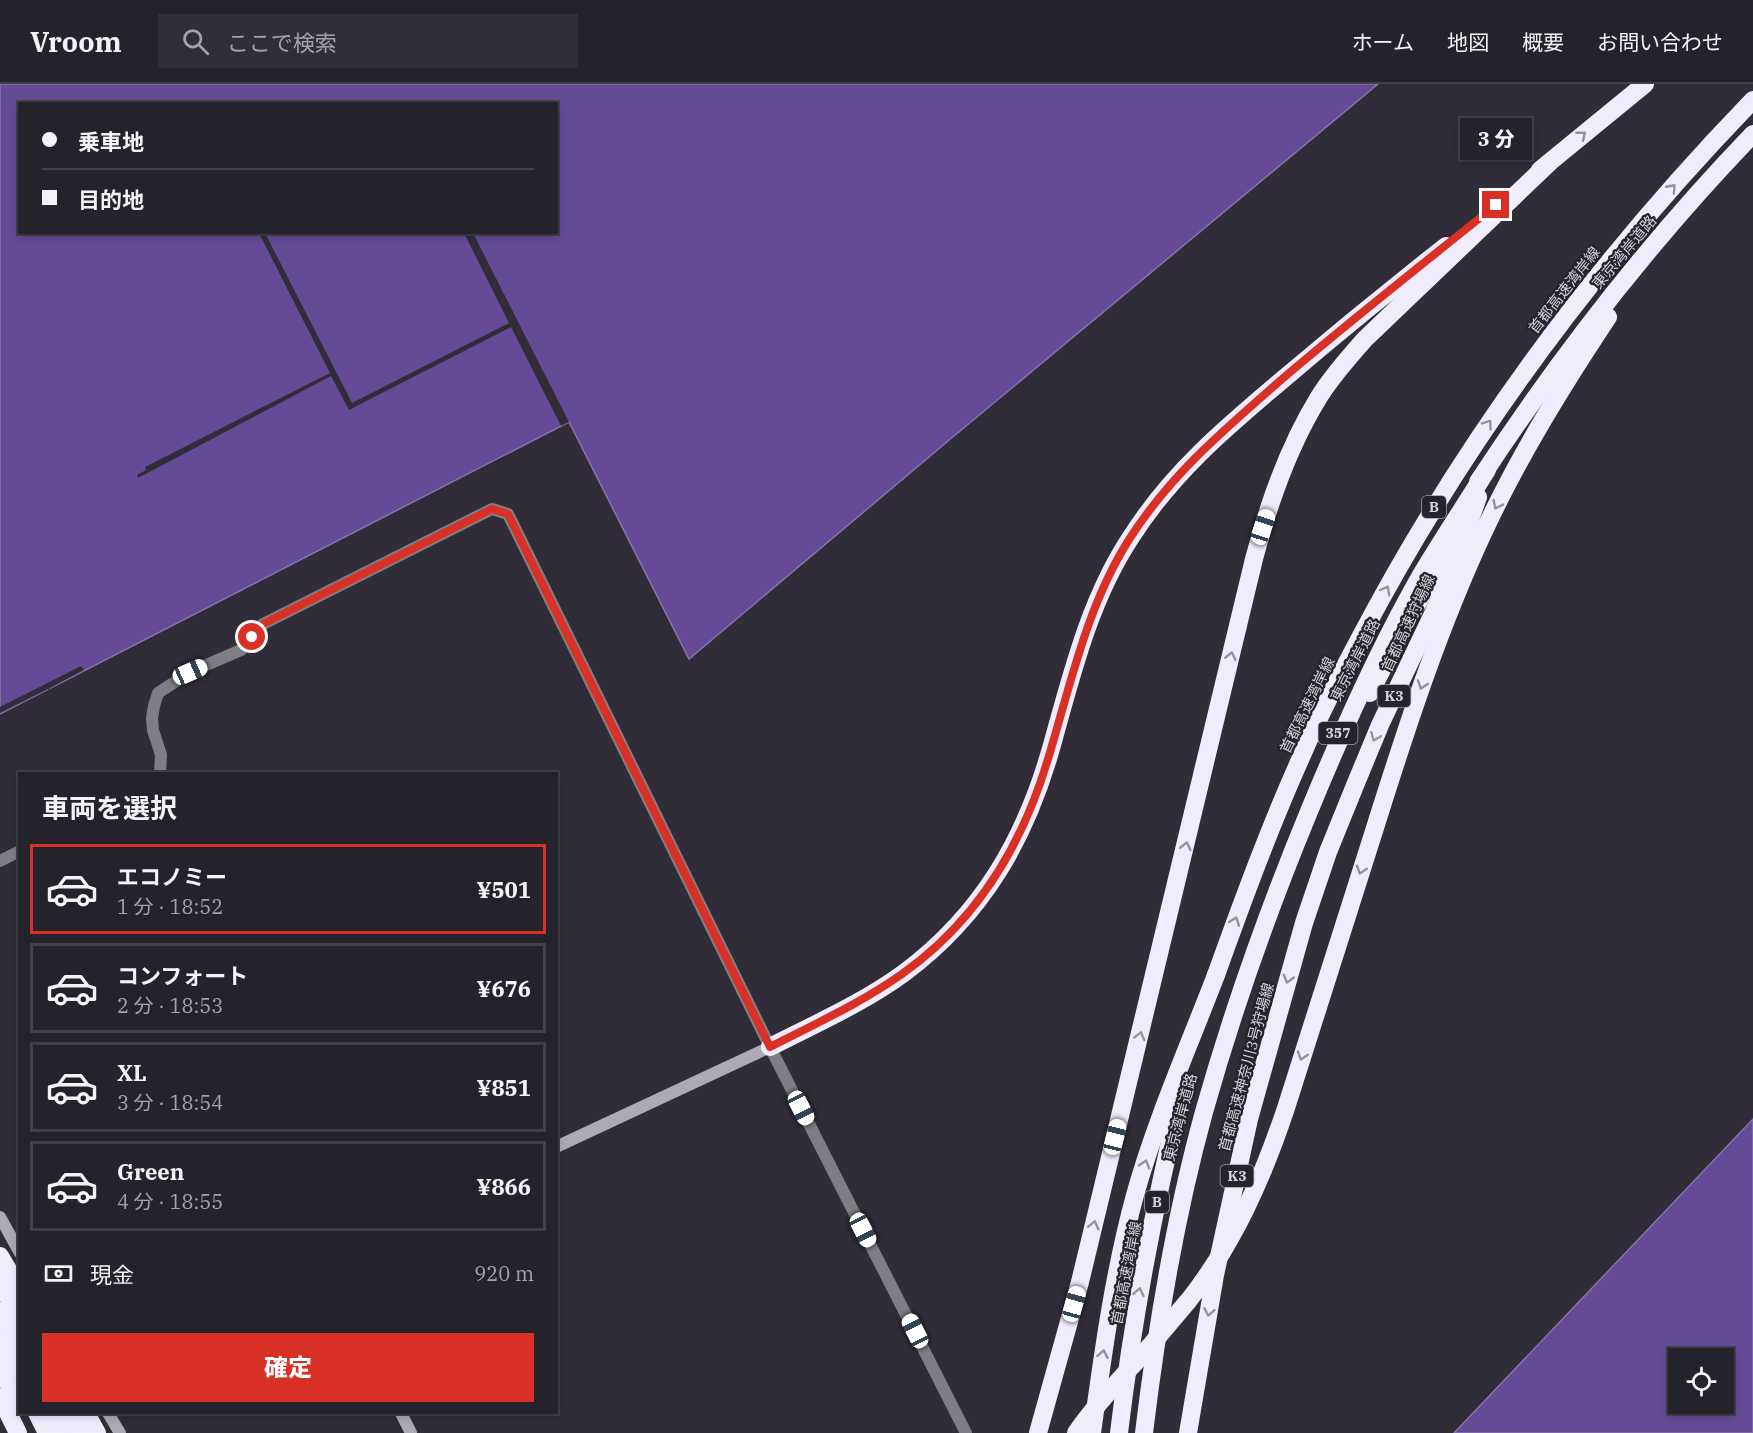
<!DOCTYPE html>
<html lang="ja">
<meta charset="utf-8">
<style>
:root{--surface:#24222b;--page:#302f37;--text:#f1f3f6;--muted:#a3a4a9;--line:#413f47;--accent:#d93025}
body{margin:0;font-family:"IBM Plex Serif","Noto Sans JP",serif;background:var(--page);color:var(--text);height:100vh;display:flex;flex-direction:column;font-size:22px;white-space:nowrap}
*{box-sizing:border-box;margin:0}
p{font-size:20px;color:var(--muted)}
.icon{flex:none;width:33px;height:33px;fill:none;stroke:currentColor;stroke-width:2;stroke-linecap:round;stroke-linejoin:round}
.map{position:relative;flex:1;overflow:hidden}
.details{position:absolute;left:18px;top:688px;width:540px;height:642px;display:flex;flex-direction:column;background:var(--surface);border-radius:0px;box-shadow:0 3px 9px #0003,0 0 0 2px var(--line)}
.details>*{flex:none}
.banner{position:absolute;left:18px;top:18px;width:540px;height:132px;border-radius:0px;box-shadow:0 3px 9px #0003,0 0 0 2px var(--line);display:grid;align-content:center;height:132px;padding:0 24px;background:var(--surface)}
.controls{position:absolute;left:1668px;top:1264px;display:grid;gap:12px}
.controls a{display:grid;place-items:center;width:66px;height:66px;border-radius:0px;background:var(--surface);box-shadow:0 3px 9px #0003,0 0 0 2px var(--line);font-size:30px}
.end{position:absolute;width:27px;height:27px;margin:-14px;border:8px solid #d93025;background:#fff;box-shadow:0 0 0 3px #fff}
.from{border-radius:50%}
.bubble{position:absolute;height:42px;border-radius:0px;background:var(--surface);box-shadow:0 3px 9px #0003,0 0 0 2px var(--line);font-size:20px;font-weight:800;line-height:42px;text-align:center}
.car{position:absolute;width:18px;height:36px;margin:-18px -9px;border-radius:8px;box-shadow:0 0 4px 2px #0007;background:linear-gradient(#fff 24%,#345 0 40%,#fff 0 76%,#345 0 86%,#fff 0)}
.banner b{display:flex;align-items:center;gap:21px;height:57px;font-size:22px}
.banner b+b{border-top:2px solid var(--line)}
.banner i{width:15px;height:15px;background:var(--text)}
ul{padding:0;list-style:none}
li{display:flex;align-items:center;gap:18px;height:90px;margin:0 12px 9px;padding:0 12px;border:3px solid var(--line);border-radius:0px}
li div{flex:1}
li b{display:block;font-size:22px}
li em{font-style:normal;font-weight:800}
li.on{border-color:var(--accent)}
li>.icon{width:54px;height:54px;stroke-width:1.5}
h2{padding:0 24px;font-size:27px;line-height:72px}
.pay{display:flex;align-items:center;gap:15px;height:66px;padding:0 24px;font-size:22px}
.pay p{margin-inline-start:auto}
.cta{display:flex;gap:12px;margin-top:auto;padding:12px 24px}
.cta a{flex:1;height:69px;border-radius:0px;background:var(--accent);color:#fff;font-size:24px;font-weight:800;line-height:69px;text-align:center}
header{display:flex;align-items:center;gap:36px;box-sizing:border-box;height:84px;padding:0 30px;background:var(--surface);border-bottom:2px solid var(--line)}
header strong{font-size:28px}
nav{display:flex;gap:33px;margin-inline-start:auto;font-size:21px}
.search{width:420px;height:54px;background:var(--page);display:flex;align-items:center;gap:15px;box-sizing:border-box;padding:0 21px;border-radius:0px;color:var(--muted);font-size:22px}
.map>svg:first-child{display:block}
.water{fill:#654b97;stroke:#8674ab;stroke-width:1.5;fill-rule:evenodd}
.pier{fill:#302d39}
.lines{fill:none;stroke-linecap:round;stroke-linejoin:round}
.street{stroke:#7f7e84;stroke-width:12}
.secondary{stroke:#adaab5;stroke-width:12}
.highway{stroke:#f0ecfd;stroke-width:18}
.highway-bridge{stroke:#f0ecfd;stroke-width:18}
.oneway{stroke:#9592a0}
.route{stroke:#d93025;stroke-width:8}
.labels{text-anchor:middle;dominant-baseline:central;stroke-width:4.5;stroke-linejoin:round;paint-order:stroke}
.shield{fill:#26232f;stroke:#a09ea7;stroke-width:1.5}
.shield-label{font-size:14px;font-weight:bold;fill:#d4d2da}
.street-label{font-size:15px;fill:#d4d2da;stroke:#26232f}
</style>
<header>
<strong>Vroom</strong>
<div class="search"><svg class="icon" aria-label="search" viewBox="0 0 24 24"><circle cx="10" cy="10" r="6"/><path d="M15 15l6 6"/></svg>ここで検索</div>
<nav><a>ホーム</a><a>地図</a><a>概要</a><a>お問い合わせ</a></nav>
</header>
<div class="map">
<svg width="1753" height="1349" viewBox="0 0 1753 1349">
<rect width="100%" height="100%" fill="#302d39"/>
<g class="water">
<path d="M0,0h1378l-430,357 -259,218 -120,-237 -569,292zM20,20h536v128h-536z"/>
<path d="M1753,1035v314h-299zM1678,1275h46v45h-46z"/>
</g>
<g class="pier">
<polygon points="259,149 265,149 352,319 509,239 464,149 473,149 569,338 561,342 511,243 349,326 331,292 138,394 137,391 146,386 145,383 330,289"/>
<polygon points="81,582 84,586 50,604 49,606 48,605 0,629 0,623"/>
</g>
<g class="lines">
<g class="street">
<polyline points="160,690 161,671 153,646 152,634 154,622 158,609 190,588 241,566 263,540 492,425 508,430 770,963 966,1349"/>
<polyline points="0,777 20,767"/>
</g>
<g class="secondary">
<polyline points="556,1063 770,963"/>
<polyline points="0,1133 20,1169"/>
<polyline points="108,1329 120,1349"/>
<polyline points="401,1329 411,1349"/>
</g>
<g class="highway">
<polyline points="1540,86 1645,0"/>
<path d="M1478,398c81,-124 172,-241 275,-348"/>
<polyline points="1370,609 1406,539 1465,439"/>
<path d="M1216,891c27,-75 54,-149 87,-222 17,-40 38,-79 58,-117 104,-197 237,-376 392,-536"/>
<path d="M770,963c45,-23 93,-44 134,-74 79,-59 122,-135 148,-228 20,-72 38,-146 79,-208 41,-64 93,-108 150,-156 54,-46 109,-91 165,-135"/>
<polyline points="0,1172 20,1206"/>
<polyline points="0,1198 20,1235"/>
<polyline points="0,1227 20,1267"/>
<polyline points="0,1256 15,1285"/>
<polyline points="0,1283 20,1322"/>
<polyline points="37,1329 47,1349"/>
<polyline points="51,1329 61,1349"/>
<polyline points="70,1329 80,1349"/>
<polyline points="86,1329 97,1349"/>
<path d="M1038,1349l42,-151 174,-723c15,-57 34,-112 65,-162 13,-21 30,-40 46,-58l184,-176"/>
<path d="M1076,1349c16,-24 36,-45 56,-67 20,-21 38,-44 57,-66 45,-57 74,-123 97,-192 29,-92 58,-184 88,-277 32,-102 65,-204 111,-302 35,-75 78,-144 123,-212"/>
</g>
<g class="highway-bridge">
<polyline points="0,1313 18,1349"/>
<path d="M1092,1349c11,-80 22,-161 43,-238 21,-75 53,-147 81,-220"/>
<path d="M1119,1349c14,-117 36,-232 64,-346"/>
<path d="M1144,1349c13,-108 31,-216 60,-321 29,-103 65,-204 106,-303 33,-80 68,-159 111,-234 21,-35 44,-70 66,-105"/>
<polyline points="1188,1349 1215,1191 1249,1035 1304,839 1328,768 1356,699 1380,641 1449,496 1478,413"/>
</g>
</g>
<defs><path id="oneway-chevron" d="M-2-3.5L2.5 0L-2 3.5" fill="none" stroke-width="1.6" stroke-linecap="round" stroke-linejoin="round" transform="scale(1.5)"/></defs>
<g class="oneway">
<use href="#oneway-chevron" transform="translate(1582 51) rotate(-39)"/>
<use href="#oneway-chevron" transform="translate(1672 104) rotate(-48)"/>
<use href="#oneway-chevron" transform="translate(1488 340) rotate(-55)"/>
<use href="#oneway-chevron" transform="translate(1497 421) rotate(116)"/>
<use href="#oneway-chevron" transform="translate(1386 506) rotate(-61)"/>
<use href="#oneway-chevron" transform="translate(1231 572) rotate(-77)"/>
<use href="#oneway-chevron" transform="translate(1422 601) rotate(109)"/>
<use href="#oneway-chevron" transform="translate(1375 653) rotate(113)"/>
<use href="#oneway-chevron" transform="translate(1186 762) rotate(-77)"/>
<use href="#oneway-chevron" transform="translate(1361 786) rotate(108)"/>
<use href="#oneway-chevron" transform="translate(1235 837) rotate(-70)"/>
<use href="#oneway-chevron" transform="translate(1288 895) rotate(106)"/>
<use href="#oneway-chevron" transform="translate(1140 952) rotate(-76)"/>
<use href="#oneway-chevron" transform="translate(1302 972) rotate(108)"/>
<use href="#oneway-chevron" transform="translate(1145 1080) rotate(-73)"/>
<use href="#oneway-chevron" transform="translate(1094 1141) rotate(-76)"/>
<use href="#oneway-chevron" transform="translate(1139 1208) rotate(-79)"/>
<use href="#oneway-chevron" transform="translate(1209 1228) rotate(100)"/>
<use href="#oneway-chevron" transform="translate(1103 1270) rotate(-80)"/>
</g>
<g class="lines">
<path class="route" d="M252,553l11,-13 229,-115 16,5 262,533c45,-23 91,-44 132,-73 75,-53 120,-128 146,-215 23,-76 39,-154 82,-221 42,-65 94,-108 151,-158 70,-60 143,-117 215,-175"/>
</g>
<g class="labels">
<g class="shield">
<rect x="1422" y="412" width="24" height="22" rx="4.5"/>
<rect x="1377.5" y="601" width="33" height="22" rx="4.5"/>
<rect x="1318.5" y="638" width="39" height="22" rx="4.5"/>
<rect x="1220.5" y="1081" width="33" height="22" rx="4.5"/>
<rect x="1145" y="1107" width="24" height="22" rx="4.5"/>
</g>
<g class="shield-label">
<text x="1434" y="423">B</text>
<text x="1394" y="612">K3</text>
<text x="1338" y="649">357</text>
<text x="1237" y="1092">K3</text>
<text x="1157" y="1118">B</text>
</g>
<g class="street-label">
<text transform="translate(1624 168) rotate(-50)">東京湾岸道路</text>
<text transform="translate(1564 206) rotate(-52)">首都高速湾岸線</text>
<text transform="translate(1408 539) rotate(-65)">首都高速狩場線</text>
<text transform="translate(1355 576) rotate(-63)">東京湾岸道路</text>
<text transform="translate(1307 621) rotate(-64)">首都高速湾岸線</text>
<text transform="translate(1246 983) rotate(-75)">首都高速神奈川3号狩場線</text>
<text transform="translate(1180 1033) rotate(-75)">東京湾岸道路</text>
<text transform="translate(1126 1189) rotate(-79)">首都高速湾岸線</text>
</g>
</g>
</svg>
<div class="controls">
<a><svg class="icon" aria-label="locate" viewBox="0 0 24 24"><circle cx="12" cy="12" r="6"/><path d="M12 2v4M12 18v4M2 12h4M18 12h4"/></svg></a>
</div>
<i class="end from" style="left:252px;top:553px"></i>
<i class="end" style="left:1496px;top:121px"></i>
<div class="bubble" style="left:1460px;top:34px;width:72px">3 分</div>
<i class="car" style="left:1263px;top:443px;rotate:18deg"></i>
<i class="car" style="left:190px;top:588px;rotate:66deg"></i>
<i class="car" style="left:801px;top:1024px;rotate:153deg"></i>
<i class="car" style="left:1115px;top:1053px;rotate:14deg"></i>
<i class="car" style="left:863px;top:1146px;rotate:153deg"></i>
<i class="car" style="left:1074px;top:1220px;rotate:16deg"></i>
<i class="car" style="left:915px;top:1247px;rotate:333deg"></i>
<div class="banner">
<b><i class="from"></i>乗車地</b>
<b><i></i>目的地</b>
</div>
<section class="details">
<h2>車両を選択</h2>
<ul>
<li class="on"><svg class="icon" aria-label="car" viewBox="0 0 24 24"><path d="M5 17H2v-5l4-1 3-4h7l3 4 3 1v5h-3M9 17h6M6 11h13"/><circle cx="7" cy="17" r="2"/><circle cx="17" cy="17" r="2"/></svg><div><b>エコノミー</b><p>1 分 · 18:52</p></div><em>¥501</em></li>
<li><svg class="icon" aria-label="car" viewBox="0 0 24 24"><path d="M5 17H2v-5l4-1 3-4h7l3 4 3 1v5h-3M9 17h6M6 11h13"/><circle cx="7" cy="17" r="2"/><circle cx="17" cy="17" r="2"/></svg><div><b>コンフォート</b><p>2 分 · 18:53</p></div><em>¥676</em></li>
<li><svg class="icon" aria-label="car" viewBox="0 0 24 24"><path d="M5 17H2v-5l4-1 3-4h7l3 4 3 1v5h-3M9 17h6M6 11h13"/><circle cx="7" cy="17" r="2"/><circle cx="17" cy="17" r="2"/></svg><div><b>XL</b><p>3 分 · 18:54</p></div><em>¥851</em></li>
<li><svg class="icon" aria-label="car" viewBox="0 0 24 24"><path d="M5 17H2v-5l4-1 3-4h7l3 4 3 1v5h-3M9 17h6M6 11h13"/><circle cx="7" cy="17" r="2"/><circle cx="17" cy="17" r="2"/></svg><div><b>Green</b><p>4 分 · 18:55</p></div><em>¥866</em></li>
</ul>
<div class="pay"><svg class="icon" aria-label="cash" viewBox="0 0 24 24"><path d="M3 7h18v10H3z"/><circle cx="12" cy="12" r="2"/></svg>現金<p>920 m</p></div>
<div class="cta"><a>確定</a></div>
</section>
</div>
